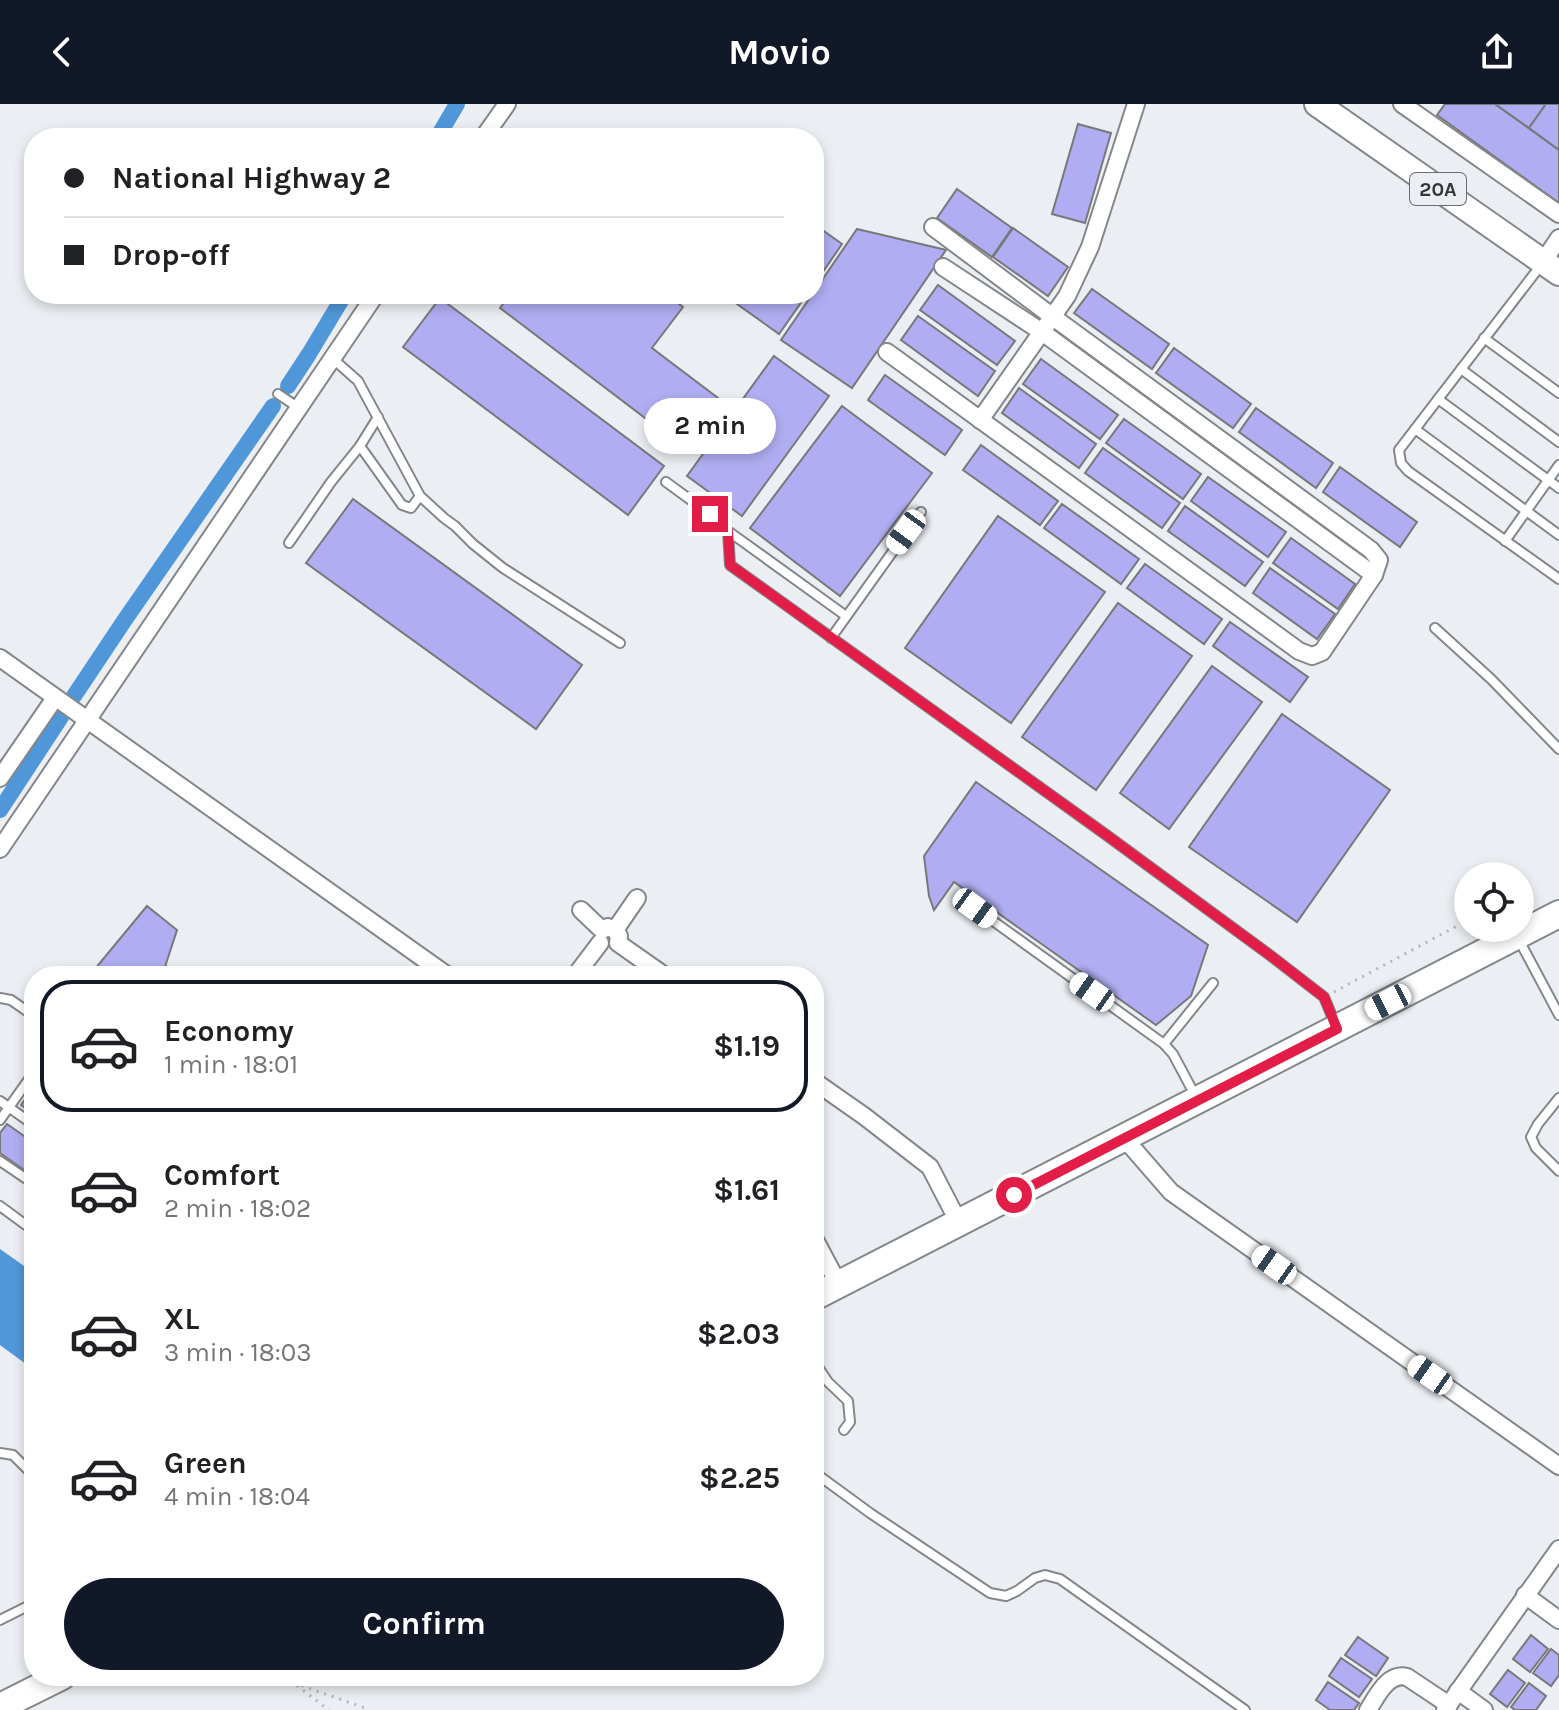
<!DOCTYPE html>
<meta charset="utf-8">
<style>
:root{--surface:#fff;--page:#f6f6f6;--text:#202124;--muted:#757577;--line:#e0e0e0;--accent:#111827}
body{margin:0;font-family:Karla,sans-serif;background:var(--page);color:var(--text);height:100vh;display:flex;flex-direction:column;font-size:30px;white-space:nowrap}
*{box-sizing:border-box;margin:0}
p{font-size:26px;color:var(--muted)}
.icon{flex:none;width:44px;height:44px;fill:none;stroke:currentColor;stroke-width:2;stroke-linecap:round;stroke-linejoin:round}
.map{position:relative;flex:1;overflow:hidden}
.panel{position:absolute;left:24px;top:862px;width:800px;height:720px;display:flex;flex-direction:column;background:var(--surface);border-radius:32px;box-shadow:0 4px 12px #0003}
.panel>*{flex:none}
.top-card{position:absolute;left:24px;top:24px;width:800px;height:176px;border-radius:32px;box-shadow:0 4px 12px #0003;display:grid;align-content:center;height:176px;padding:0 40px;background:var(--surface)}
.buttons{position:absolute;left:1454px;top:758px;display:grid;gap:16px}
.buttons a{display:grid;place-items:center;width:80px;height:80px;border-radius:50%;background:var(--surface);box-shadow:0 4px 12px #0003;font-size:40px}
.end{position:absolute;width:36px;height:36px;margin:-18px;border:10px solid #e11d48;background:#fff;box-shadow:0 0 0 4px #fff}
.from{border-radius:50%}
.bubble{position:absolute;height:56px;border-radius:28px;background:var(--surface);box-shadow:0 4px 12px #0003;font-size:26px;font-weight:700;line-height:56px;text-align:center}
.car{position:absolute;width:24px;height:48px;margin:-24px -12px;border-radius:10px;box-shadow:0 0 6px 2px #0007;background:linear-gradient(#fff 24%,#345 0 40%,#fff 0 76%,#345 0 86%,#fff 0)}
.top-card b{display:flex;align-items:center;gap:28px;height:76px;font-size:30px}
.top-card b+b{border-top:2px solid var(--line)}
.top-card i{width:20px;height:20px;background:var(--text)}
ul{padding:14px 0 0;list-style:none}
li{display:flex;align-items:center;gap:24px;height:132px;margin:0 16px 12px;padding:0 24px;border:4px solid transparent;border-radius:32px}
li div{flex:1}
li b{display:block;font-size:30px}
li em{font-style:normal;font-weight:700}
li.selected{border-color:var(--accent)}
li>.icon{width:72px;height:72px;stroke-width:1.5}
.primary-button{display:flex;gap:16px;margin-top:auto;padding:16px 40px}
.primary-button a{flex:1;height:92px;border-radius:48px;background:var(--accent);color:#fff;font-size:32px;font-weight:700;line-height:92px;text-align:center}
header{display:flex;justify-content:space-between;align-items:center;height:104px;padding:0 40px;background:var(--accent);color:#fff;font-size:36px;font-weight:700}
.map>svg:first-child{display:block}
.water{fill:#5097d9}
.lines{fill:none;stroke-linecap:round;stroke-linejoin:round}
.canal{stroke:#5097d9;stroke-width:16}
.building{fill:#b0adf2;stroke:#78787c;stroke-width:2}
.service-casing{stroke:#84878a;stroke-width:12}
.minor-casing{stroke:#84878a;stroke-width:20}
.primary-casing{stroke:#84878a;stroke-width:28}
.trunk-casing{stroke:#84878a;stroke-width:30}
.path{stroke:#b4b6b9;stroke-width:3;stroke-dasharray:2 6;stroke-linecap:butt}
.service{stroke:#fff;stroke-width:8}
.minor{stroke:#fff;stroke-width:16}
.primary{stroke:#fff;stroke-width:24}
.trunk{stroke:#fff;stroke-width:26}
.route{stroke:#e11d48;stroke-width:10}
.labels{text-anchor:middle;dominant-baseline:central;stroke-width:7;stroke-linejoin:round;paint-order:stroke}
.shield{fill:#ebeef2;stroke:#6b6c6f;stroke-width:2}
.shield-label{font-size:20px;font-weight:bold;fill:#343537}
</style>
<header><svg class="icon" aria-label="back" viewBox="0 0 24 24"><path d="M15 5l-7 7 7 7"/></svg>Movio<svg class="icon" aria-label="share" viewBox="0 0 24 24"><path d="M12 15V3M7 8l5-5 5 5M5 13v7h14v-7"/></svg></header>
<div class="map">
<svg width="1559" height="1606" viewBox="0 0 1559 1606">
<rect width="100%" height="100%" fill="#ebeef2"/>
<polygon class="water" points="0,1145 34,1169 34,1266 0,1241"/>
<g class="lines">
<g class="canal">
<polyline points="437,34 457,0"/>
<polyline points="288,282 309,250 345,190"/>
<polyline points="74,592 124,517 273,302"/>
<polyline points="0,706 61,613"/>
</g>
</g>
<g class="building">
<polygon points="1445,0 1495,0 1559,46 1559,99 1437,11"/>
<polygon points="1495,0 1546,0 1529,24"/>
<polygon points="1546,0 1559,0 1559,46 1529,24"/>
<polygon points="1078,20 1111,29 1085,119 1052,110"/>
<polygon points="957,85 1012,124 992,153 937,114"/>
<polygon points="814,120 842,140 814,181"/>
<polygon points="1013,124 1068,163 1048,192 993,153"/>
<polygon points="857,125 946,146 852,284 781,236"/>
<polygon points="938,181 1015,237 997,261 920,206"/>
<polygon points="1092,185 1169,240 1152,265 1074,209"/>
<polygon points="510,190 666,190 683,203 652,244 718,294 682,342 500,204"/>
<polygon points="723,190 807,190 779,230"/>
<polygon points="440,194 664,362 628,411 403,243"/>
<polygon points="918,212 995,267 978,292 901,236"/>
<polygon points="1174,244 1251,300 1233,324 1156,269"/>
<polygon points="774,252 829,292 742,412 687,372"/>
<polygon points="1041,255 1118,311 1100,335 1023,280"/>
<polygon points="885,271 962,326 945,351 868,296"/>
<polygon points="1019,284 1096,340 1079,364 1002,309"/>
<polygon points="842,302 932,369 840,492 750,424"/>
<polygon points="1256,304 1333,359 1316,384 1239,328"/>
<polygon points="1124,315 1201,370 1183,395 1106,339"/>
<polygon points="981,341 1058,397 1040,421 963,366"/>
<polygon points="1103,344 1180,399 1162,424 1085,369"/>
<polygon points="1340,363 1417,418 1400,443 1323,388"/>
<polygon points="1208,373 1286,428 1268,453 1191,397"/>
<polygon points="353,395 582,561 536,625 306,459"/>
<polygon points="1062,400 1139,455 1121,480 1044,424"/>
<polygon points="1185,402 1263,458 1245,482 1168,427"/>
<polygon points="998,412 1105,488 1011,619 905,544"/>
<polygon points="1291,434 1355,480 1338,505 1273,459"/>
<polygon points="1145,460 1222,515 1204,540 1127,484"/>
<polygon points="1270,464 1335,510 1317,535 1253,489"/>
<polygon points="1118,499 1192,552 1096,686 1022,633"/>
<polygon points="1230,518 1308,573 1290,598 1213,542"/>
<polygon points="1212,562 1262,598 1169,725 1120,689"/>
<polygon points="1282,610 1390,686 1297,818 1189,743"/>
<polygon points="976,678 1208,841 1191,892 1156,921 954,778 934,806 929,792 924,752"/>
<polygon points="147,802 177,826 162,872 102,872 94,866"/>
<polygon points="34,983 34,1010 21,1001"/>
<polygon points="7,1020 34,1039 34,1073 0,1049 0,1029"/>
<polygon points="1531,1531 1548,1545 1530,1568 1513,1555"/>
<polygon points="1358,1533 1388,1554 1376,1572 1345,1551"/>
<polygon points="1551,1545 1559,1551 1559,1571 1551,1582 1533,1569"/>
<polygon points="1341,1554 1372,1575 1359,1593 1329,1572"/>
<polygon points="1508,1566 1525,1579 1507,1603 1490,1590"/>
<polygon points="1328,1578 1359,1599 1354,1606 1330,1606 1316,1596"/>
<polygon points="1529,1579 1546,1592 1536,1606 1515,1606 1511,1603"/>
</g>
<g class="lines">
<defs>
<g id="service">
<polyline points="1541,161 1399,346 1401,359 1408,367 1559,475"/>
<polyline points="1484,234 1559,289"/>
<polyline points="332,254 358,277 420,392 444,414 455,422 473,440 503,464 620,539"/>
<polyline points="1461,265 1559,338"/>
<polyline points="278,290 299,304"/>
<polyline points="1438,295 1559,384"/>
<polyline points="1415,325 1559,431"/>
<polyline points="360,342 402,401 411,404 420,392"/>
<polyline points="666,378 710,410 728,427 730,461 1105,730 1271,852 1324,893 1336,922"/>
<polyline points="728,427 846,512"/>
<polyline points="1505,437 1559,361"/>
<polyline points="289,439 331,378 360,342 378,313"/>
<polyline points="1435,524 1491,575 1559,645"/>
<polyline points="831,534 921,408"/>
<polyline points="975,804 1164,940 1173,950 1196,993"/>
<polyline points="1519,836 1559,911"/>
<polyline points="0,894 11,896 34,912"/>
<polyline points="1164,940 1213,879"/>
<polyline points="1559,994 1538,1020 1531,1033 1536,1044 1559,1067"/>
<polyline points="0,997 34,1021"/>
<polyline points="0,1016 34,968"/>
<polyline points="0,1057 34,1080"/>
<polyline points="0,1102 34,1127"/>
<polyline points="814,1257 828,1278 848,1297 850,1318 844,1326"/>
<polyline points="0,1349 13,1351 34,1372"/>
<polyline points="814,1368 870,1409 990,1489 1006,1492 1017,1487 1035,1474 1045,1471 1060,1475 1245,1606"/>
<polyline points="0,1516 34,1499"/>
</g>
<g id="minor">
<polyline points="1402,0 1559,110"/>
<polyline points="483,34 507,0"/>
<polyline points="1543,158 1559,134"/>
<polyline points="943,163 1042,228 1374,471"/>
<polyline points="887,248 1299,547 1312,552 1322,548 1374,471 1379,456 1371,446 1053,213 933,123"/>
<polyline points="980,316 1067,192 1090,143 1136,0"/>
<polyline points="0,554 448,872"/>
<polyline points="0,674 55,594"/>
<polyline points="0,745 376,190"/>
<polyline points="581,806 602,826 608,823 615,826 619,832 618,839 665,872"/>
<polyline points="615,826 637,794"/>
<polyline points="575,872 600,839"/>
<polyline points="814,977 864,1012 930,1063 959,1119"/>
<polyline points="1124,1034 1171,1088 1559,1362"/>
<polyline points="814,1134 839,1181"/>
<polyline points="1525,1491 1559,1516"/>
<polyline points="1458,1587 1484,1606"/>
<path d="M1368,1606c9,-14 20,-38 39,-33l42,28"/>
<polyline points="1445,1606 1559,1445"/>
</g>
<polyline id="primary" points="1317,0 1559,169"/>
<g id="trunk">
<polyline points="814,1193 1559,810"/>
<polyline points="0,1603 62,1572"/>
</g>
</defs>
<use href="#service" class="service-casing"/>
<use href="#minor" class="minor-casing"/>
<use href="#primary" class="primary-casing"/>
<use href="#trunk" class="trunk-casing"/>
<g class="path">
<polyline points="1334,888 1468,816"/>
<polyline points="284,1572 329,1606"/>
<polyline points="294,1579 365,1604 367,1606"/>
</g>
<use href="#service" class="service"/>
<use href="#minor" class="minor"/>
<use href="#primary" class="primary"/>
<use href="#trunk" class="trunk"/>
</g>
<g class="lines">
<polyline class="route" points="710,410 728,427 730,461 1105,730 1271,852 1324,893 1337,925 1014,1091"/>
</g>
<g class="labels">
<rect class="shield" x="1410" y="69" width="56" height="32" rx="6"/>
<g class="shield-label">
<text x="1438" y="85">20A</text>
</g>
</g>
</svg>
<div class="buttons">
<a><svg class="icon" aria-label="locate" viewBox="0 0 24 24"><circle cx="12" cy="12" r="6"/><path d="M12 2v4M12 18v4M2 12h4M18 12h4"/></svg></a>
</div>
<i class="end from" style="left:1014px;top:1091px"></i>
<i class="end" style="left:710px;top:410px"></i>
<div class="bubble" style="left:644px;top:294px;width:132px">2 min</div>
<i class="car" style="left:906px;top:428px;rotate:216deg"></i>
<i class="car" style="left:975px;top:804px;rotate:126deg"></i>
<i class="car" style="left:1092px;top:888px;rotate:305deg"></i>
<i class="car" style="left:1388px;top:898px;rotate:243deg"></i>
<i class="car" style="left:1274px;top:1161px;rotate:305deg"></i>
<i class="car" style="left:1430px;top:1271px;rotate:305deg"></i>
<div class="top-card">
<b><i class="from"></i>National Highway 2</b>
<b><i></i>Drop-off</b>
</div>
<section class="panel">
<ul>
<li class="selected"><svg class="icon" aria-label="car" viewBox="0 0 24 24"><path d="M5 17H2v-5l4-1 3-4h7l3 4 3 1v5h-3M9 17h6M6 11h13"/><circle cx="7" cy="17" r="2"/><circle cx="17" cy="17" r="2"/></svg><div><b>Economy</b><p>1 min · 18:01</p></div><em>$1.19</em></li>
<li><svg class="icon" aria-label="car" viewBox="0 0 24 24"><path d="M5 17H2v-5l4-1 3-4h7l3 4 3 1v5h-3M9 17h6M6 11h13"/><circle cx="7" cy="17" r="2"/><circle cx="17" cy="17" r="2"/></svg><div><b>Comfort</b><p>2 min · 18:02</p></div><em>$1.61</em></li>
<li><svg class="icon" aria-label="car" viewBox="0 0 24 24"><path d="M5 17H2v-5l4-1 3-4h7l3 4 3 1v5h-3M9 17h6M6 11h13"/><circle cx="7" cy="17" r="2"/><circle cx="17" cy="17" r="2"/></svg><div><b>XL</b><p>3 min · 18:03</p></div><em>$2.03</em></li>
<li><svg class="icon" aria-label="car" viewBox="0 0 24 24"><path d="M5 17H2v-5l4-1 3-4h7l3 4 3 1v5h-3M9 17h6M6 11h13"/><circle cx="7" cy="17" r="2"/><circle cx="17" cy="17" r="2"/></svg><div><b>Green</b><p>4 min · 18:04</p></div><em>$2.25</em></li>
</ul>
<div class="primary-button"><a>Confirm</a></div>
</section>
</div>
